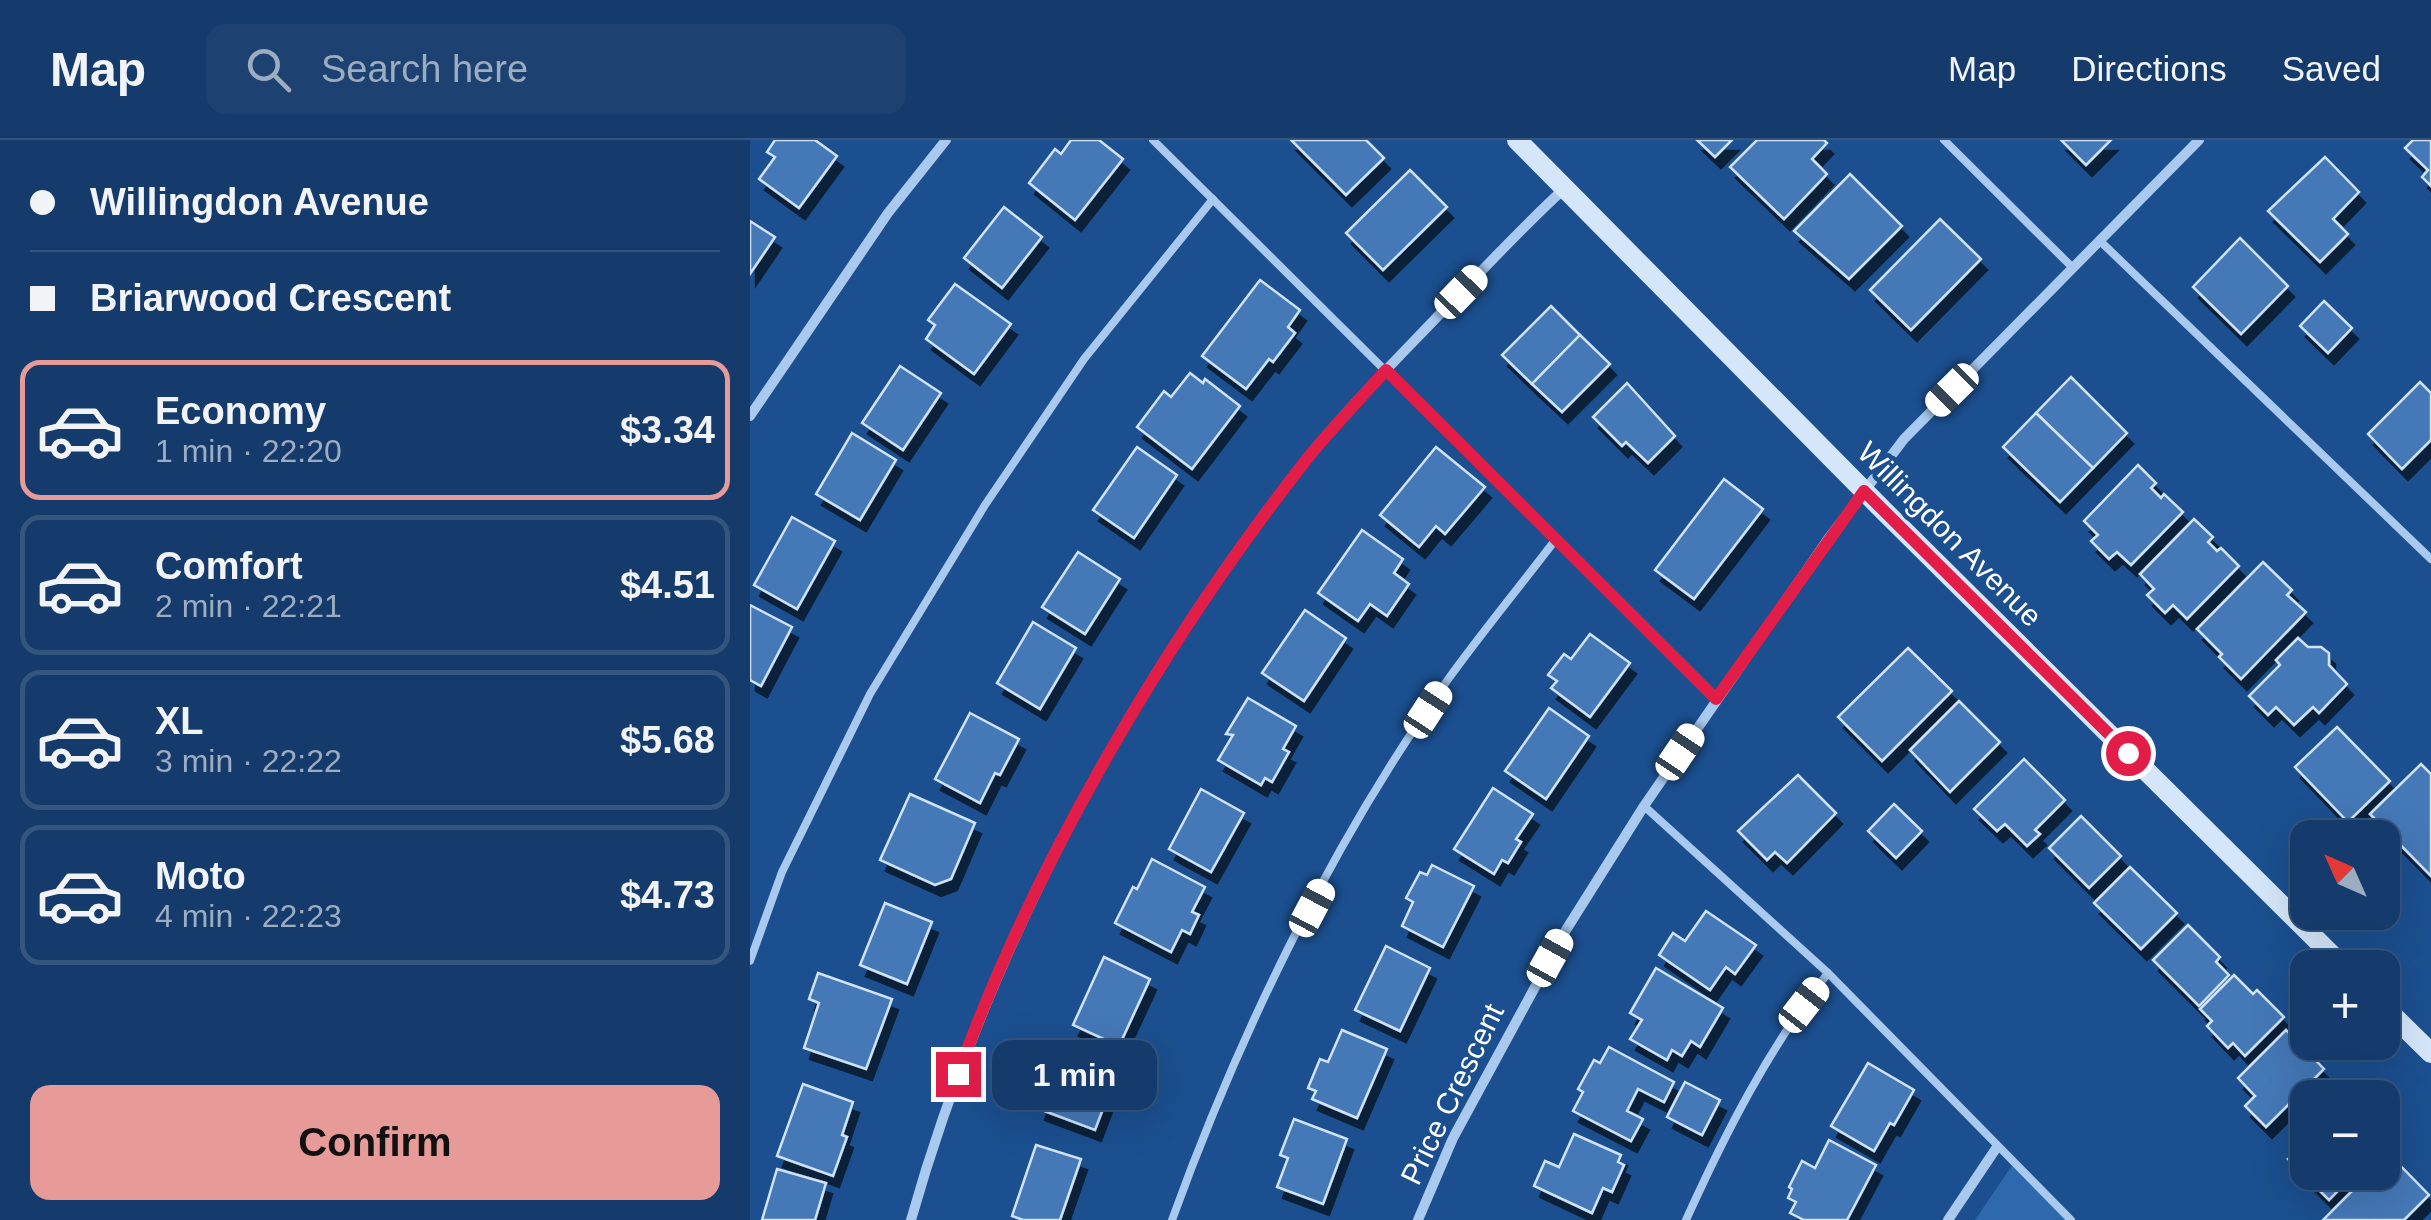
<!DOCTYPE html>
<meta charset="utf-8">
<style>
:root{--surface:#143b6b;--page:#1d4271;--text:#f1f3f6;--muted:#9dadc1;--line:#33557e;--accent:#e69b98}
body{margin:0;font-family:Arial,sans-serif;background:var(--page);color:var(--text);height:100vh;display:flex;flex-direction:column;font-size:38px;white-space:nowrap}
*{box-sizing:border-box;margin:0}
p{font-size:32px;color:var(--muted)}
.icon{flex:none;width:55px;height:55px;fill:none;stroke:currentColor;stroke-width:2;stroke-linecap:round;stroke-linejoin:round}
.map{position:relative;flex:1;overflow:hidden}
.details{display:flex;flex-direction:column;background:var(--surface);width:750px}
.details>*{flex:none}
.top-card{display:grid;align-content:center;height:220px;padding:0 30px;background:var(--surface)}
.needle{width:65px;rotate:315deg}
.controls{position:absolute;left:1540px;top:680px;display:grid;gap:20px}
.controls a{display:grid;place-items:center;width:110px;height:110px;border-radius:20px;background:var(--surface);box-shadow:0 10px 40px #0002,0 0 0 2px var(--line);font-size:50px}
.end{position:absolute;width:45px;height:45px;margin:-22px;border:12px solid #e11d48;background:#fff;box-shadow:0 0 0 5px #fff}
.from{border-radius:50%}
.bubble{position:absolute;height:70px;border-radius:20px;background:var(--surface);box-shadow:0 10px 40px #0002,0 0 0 2px var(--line);font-size:32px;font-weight:700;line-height:70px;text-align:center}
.car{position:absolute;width:30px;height:60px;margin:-30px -15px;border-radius:12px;box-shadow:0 0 8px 2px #0007;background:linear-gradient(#fff 24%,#345 0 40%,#fff 0 76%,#345 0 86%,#fff 0)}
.top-card b{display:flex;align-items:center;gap:35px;height:95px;font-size:38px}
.top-card b+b{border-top:2px solid var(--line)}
.top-card i{width:25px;height:25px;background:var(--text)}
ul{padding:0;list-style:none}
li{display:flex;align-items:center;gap:30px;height:140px;margin:0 20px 15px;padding:0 10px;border:5px solid var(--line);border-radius:20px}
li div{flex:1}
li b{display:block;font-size:38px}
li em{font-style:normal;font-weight:700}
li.active{border-color:var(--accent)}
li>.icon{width:90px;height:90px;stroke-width:1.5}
.cta{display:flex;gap:20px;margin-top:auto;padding:20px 30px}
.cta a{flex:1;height:115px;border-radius:20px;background:var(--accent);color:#111;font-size:40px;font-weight:700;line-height:115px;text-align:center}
header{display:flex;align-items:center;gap:60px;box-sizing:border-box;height:140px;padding:0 50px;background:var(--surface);border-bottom:2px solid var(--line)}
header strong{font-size:48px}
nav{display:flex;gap:55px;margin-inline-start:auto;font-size:35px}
.search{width:700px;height:90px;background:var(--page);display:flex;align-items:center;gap:25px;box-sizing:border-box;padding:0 35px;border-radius:20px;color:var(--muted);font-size:38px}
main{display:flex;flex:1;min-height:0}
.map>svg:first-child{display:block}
.green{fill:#2e69ad}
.building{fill:#4478b7;stroke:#cfe3fa;stroke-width:2.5;filter:url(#shadow)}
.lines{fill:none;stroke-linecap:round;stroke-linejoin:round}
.lane{stroke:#a9c9ee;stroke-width:8}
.street{stroke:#a9c9ee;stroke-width:10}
.secondary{stroke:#d6e6fa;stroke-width:20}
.route{stroke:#e11d48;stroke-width:12}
.labels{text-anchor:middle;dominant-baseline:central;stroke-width:9;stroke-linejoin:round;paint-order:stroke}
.street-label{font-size:30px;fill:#fff;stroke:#1b4f8f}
</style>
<header>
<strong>Map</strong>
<div class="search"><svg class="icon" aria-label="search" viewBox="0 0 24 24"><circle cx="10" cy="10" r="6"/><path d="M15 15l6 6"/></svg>Search here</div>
<nav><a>Map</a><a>Directions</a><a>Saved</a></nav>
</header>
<main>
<section class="details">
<div class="top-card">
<b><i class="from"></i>Willingdon Avenue</b>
<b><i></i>Briarwood Crescent</b>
</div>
<ul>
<li class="active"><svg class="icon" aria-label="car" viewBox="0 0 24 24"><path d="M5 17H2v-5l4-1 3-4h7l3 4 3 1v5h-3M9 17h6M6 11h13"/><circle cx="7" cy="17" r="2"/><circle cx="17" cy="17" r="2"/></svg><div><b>Economy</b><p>1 min · 22:20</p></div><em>$3.34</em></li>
<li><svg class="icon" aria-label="car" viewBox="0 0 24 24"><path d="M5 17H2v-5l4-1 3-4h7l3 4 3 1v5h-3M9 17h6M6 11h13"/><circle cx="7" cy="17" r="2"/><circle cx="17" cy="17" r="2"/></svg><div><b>Comfort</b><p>2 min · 22:21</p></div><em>$4.51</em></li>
<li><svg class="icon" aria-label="car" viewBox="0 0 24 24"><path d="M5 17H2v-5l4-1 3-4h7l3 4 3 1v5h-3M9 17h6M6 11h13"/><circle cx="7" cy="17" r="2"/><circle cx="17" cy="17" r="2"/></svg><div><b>XL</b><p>3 min · 22:22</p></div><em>$5.68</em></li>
<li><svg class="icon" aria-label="car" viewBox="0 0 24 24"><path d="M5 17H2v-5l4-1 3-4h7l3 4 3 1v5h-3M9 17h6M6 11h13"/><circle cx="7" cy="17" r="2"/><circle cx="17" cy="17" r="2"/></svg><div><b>Moto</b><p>4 min · 22:23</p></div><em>$4.73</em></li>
</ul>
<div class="cta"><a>Confirm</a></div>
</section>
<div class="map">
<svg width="1681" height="1080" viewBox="0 0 1681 1080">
<defs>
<filter id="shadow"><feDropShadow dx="6" dy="11" stdDeviation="0" flood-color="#0009"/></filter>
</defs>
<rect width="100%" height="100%" fill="#1b4f8f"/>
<polygon class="green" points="1263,1024 1321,1080 1225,1080"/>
<g class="building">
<polygon points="25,0 65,0 87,16 49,68 9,39 25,17 17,12"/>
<polygon points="321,0 349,0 373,19 325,80 279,43 305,9 311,14"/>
<polygon points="541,0 616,0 634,18 596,55"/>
<polygon points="947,0 982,0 965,17"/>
<polygon points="1007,0 1074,0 1077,3 1062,19 1077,34 1034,79 980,27"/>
<polygon points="1311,0 1361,0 1336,25"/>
<polygon points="1663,0 1681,0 1681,46 1672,37 1678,30 1655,8"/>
<polygon points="1575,17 1609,52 1583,79 1598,94 1570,122 1518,71"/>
<polygon points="660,30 697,67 633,130 596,93"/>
<polygon points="1100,34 1152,86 1099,139 1044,91"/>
<polygon points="254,67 292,97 252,148 214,118"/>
<polygon points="1190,79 1231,119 1161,190 1120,150"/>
<polygon points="0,81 25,97 0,134"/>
<polygon points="1490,98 1538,146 1491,194 1443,147"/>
<polygon points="510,140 550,170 538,187 545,193 523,222 519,219 496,249 452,216"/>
<polygon points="205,144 261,184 224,234 176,199 185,185 178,180"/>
<polygon points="1574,161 1602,188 1578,213 1550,186"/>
<polygon points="801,166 830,195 782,244 752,215"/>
<polygon points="830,195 860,224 812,272 782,244"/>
<polygon points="150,226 191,253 153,310 112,283"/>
<polygon points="440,233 453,243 455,239 490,266 442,329 387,287 414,251 421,257"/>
<polygon points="1321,237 1377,293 1343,328 1286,273"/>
<polygon points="1670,242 1681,253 1681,300 1652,329 1618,294"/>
<polygon points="877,243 925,296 898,323 876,302 872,306 843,277"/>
<polygon points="1286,273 1343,328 1310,362 1253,307"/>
<polygon points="102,293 146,320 110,380 66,354"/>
<polygon points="387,307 427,335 384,398 343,370"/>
<polygon points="686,307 735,347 695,394 686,386 669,407 630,375"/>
<polygon points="1388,325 1406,343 1401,348 1411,358 1414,354 1433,372 1381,425 1367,412 1359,419 1341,401 1348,395 1334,381"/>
<polygon points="974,339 1013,369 944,459 905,430"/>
<polygon points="42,377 85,401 47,469 4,445"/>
<polygon points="1444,379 1463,397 1458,402 1467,411 1471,408 1489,426 1437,479 1423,465 1415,473 1397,455 1404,449 1390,434"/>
<polygon points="612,390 653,419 644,433 659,444 637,476 620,464 608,481 568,453"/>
<polygon points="328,412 370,439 335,494 292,467"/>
<polygon points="1513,422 1542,450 1537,455 1556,472 1491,539 1469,517 1472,514 1447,489"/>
<polygon points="0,465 42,487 11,546 0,540"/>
<polygon points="555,470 596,498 554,561 512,533"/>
<polygon points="283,482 326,508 290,569 247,543"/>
<polygon points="840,494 880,523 840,577 801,548 807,541 798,535 814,514 821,519"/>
<polygon points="1548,498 1558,507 1571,507 1579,513 1579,525 1597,544 1569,573 1563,567 1544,585 1526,567 1518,575 1499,556 1530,525 1526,520"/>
<polygon points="1158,508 1202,551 1132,621 1088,577"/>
<polygon points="498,558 546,586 533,609 539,612 522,642 515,638 511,645 468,620 483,595 476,594"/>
<polygon points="1209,561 1250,602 1200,652 1160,610"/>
<polygon points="799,568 839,596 796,659 755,631"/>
<polygon points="220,573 269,599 250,635 245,633 230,663 185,639"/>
<polygon points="1587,587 1640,641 1598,682 1545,627"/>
<polygon points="1274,619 1315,660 1285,690 1290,694 1277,706 1255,684 1247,691 1224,669"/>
<polygon points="1671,624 1681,634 1681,736 1620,674"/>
<polygon points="1048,635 1086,673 1037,723 1025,712 1017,720 988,691"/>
<polygon points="743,648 783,674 766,699 771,702 758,723 752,720 744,734 704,709"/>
<polygon points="451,649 494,673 461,732 419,709"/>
<polygon points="160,654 225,683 201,739 185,745 130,720"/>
<polygon points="1144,664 1172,691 1146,718 1118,691"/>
<polygon points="1331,676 1371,716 1339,748 1299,708"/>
<polygon points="402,719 455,747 442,772 449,775 440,794 432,790 421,812 365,783 383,747 387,749"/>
<polygon points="682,725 724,746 693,807 652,786 663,762 656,758 670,732 677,735"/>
<polygon points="1380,727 1427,773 1391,809 1344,763"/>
<polygon points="135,763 182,782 157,844 110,825"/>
<polygon points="956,771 1006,805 985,834 976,827 960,850 909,815 923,793 935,801"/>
<polygon points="1438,785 1470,817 1466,822 1479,835 1449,866 1403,820"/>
<polygon points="636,806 680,828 650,891 605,870"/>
<polygon points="354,817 400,839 369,906 323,885"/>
<polygon points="906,828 973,868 950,907 941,901 932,916 922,910 917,920 880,899 892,880 880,873"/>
<polygon points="68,833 142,859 116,929 54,908 69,863 59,859"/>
<polygon points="1484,835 1503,854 1507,850 1534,877 1495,916 1483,903 1478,908 1457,886 1462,881 1450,869"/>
<polygon points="592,890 637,909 607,978 562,959 566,951 558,948 570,919 578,922"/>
<polygon points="1536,890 1574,929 1516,987 1495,966 1505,956 1488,938"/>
<polygon points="322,900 372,919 345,990 289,969 304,930 310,932"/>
<polygon points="859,907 924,942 914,962 888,949 877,971 893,979 881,1001 823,971 833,952 828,949 844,920 850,923"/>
<polygon points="1118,923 1164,950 1144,985 1140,983 1124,1011 1081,986"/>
<polygon points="935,942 970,960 952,995 917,977"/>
<polygon points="53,944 103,962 92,995 97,997 83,1036 27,1016"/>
<polygon points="544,979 597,999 573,1064 527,1047 538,1018 530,1015"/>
<polygon points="824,994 871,1015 868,1022 874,1025 862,1052 853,1048 842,1073 784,1046 795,1021 809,1027"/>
<polygon points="1079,1000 1126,1025 1097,1080 1054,1080 1040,1073 1046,1062 1038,1058 1042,1049 1039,1047 1052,1021 1065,1028"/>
<polygon points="1558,1000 1558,1032 1606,1032 1579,1060 1538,1019"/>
<polygon points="286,1005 331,1019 310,1080 273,1080 262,1076"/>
<polygon points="1639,1014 1679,1055 1654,1080 1573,1080 1621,1032 1632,1032 1632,1021"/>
<polygon points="27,1029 76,1043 65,1080 12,1080"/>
</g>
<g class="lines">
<g class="lane">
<polyline points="403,0 966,559"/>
<polyline points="1194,0 1323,128"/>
<polyline points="1350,101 1681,419"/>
<path d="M894,666l184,167c-59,74 -103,161 -142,247"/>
<polyline points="0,821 32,732 120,554 235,365 334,219 463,59"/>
<polyline points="1078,833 1321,1080"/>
<path d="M422,1080c68,-188 161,-379 277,-542 34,-47 72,-93 107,-139"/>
</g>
<g class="street">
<polyline points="0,276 138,73 196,0"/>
<path d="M161,1080c77,-272 223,-544 399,-765 40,-49 85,-94 128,-139 42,-43 83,-88 128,-129"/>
<polyline points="668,1080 703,998 816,790 894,666 1078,399 1154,299 1449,0"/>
<polyline points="1198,1080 1247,1007"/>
</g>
<g class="secondary">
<polyline points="767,0 1135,372 1595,828"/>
<polyline points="1632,865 1681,913"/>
</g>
</g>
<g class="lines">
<path class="route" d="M208,934c78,-215 210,-439 352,-619 24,-29 51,-57 76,-85l330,329 148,-208 264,262"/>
</g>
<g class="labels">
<g class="street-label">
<text transform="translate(1200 394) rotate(45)">Willingdon Avenue</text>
<text transform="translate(702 954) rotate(-64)">Price Crescent</text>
</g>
</g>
</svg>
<div class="controls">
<a><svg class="needle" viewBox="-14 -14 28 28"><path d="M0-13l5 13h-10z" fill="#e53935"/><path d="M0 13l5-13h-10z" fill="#9dadc1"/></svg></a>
<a>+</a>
<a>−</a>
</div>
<i class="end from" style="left:1378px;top:613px"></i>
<i class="end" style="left:208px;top:934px"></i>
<div class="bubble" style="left:242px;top:900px;width:165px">1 min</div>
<i class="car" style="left:711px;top:152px;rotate:44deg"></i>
<i class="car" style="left:1202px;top:250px;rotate:225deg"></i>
<i class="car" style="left:678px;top:570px;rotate:33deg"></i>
<i class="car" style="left:930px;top:612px;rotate:34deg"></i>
<i class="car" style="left:562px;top:768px;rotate:28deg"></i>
<i class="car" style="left:800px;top:818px;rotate:29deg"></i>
<i class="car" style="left:1054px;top:865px;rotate:38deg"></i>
</div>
</main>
